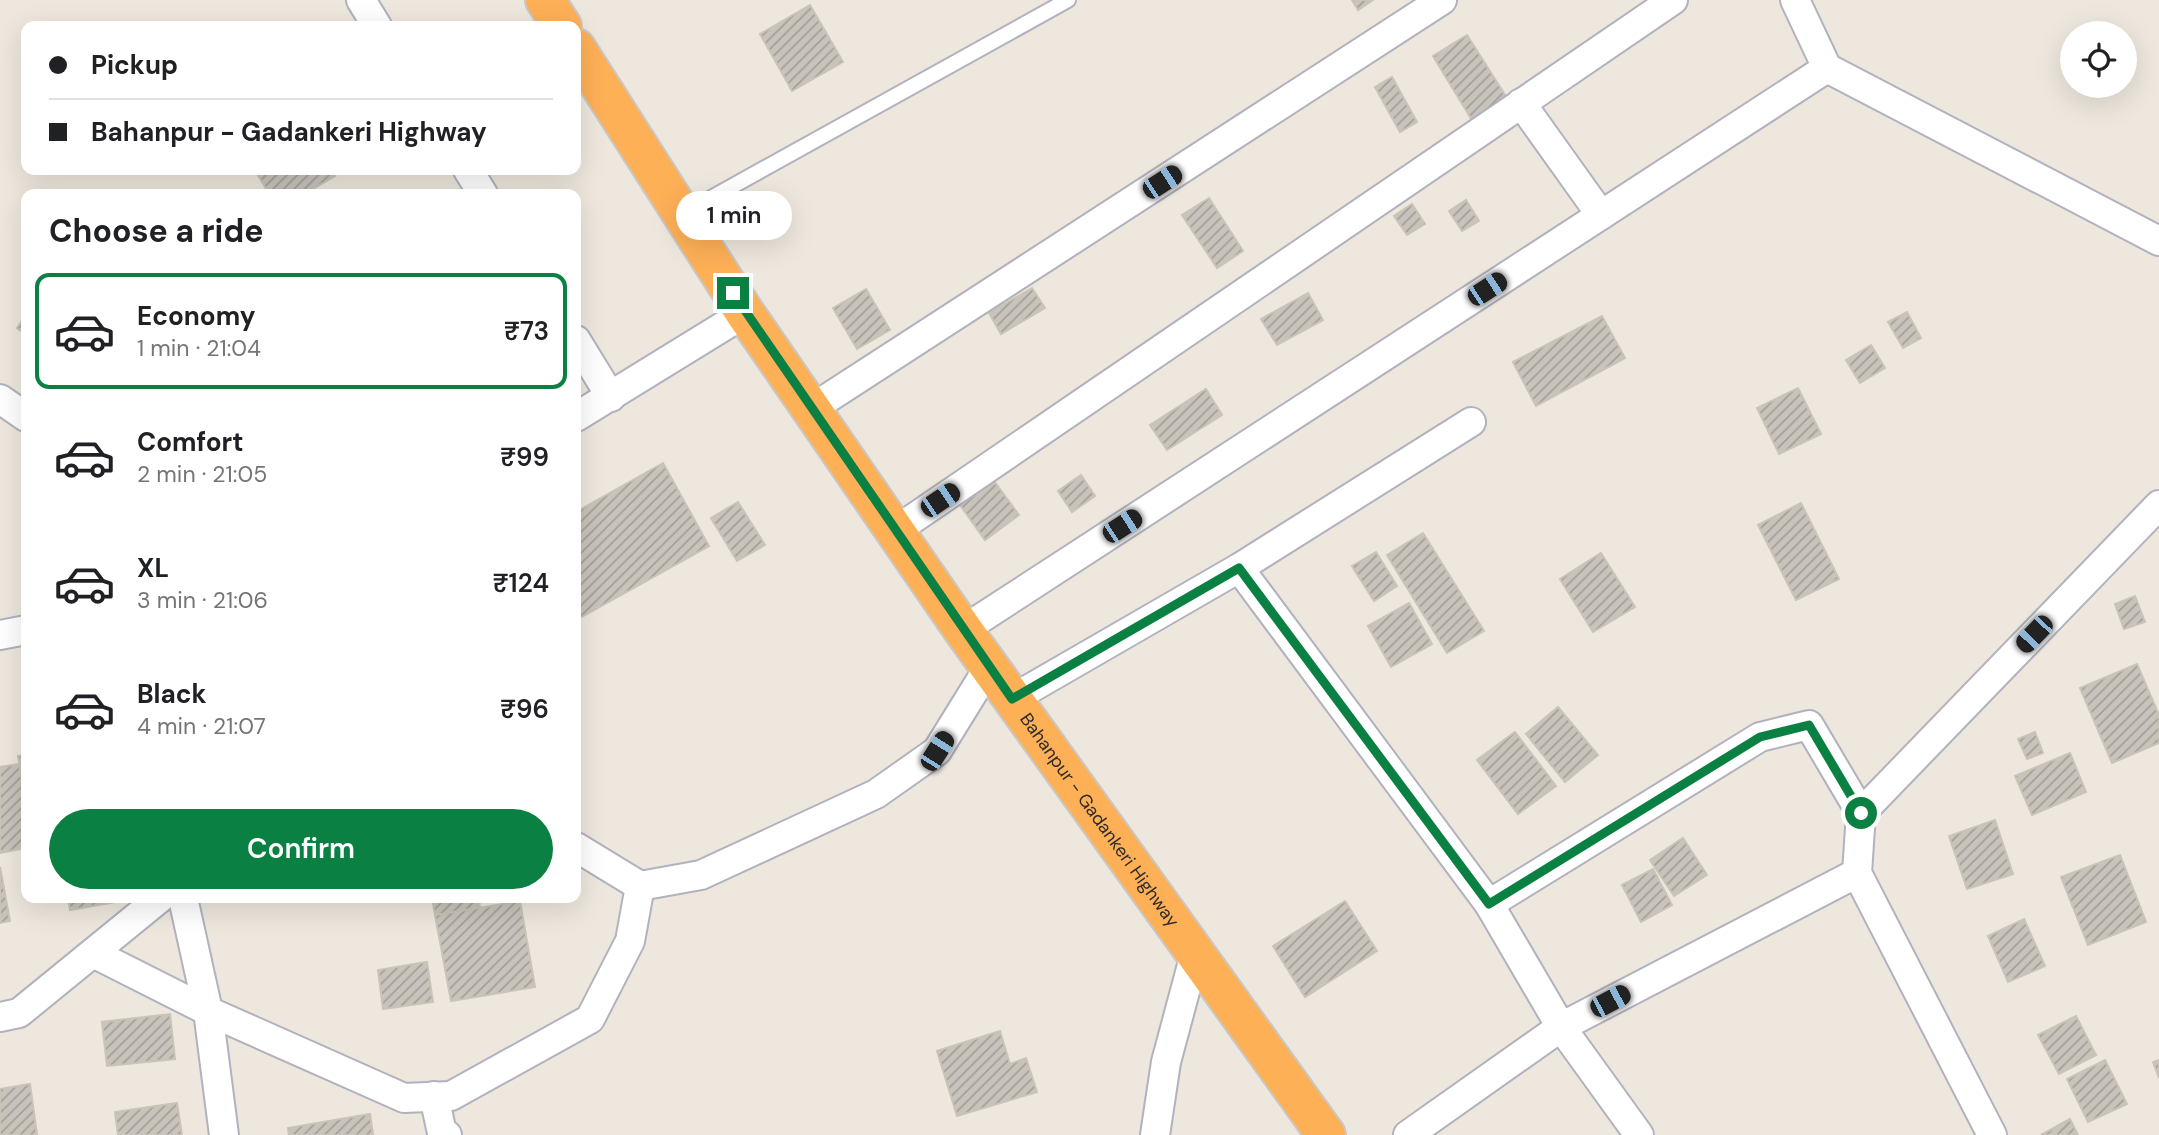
<!DOCTYPE html>
<meta charset="utf-8">
<style>
:root{--surface:#fff;--page:#f2f2f2;--text:#202124;--muted:#757577;--line:#e0e0e0;--accent:#0b8043}
body{margin:0;font-family:"DM Sans",sans-serif;background:var(--page);color:var(--text);height:100vh;display:flex;flex-direction:column;font-size:26px;white-space:nowrap}
*{box-sizing:border-box;margin:0}
p{font-size:23px;color:var(--muted)}
.icon{flex:none;width:38px;height:38px;fill:none;stroke:currentColor;stroke-width:2;stroke-linecap:round;stroke-linejoin:round}
.map{position:relative;flex:1;overflow:hidden}
.panel{position:absolute;left:21px;top:189px;width:560px;height:714px;display:flex;flex-direction:column;background:var(--surface);border-radius:14px;box-shadow:0 7px 28px #0002}
.panel>*{flex:none}
.guide{position:absolute;left:21px;top:21px;width:560px;height:154px;border-radius:14px;box-shadow:0 7px 28px #0002;display:grid;align-content:center;height:154px;padding:0 28px;background:var(--surface)}
.fabs{position:absolute;left:2060px;top:21px;display:grid;gap:14px}
.fabs a{display:grid;place-items:center;width:77px;height:77px;border-radius:50%;background:var(--surface);box-shadow:0 7px 28px #0002;font-size:35px}
.end{position:absolute;width:32px;height:32px;margin:-16px;border:9px solid #0b8043;background:#fff;box-shadow:0 0 0 4px #fff}
.from{border-radius:50%}
.bubble{position:absolute;height:49px;border-radius:24px;background:var(--surface);box-shadow:0 7px 28px #0002;font-size:23px;font-weight:600;line-height:49px;text-align:center}
.car{position:absolute;width:21px;height:42px;margin:-21px -10px;border-radius:9px;box-shadow:0 0 5px 2px #0007;background:linear-gradient(#222 24%,#8ab4d8 0 40%,#222 0 76%,#8ab4d8 0 86%,#222 0)}
.guide b{display:flex;align-items:center;gap:24px;height:66px;font-size:26px}
.guide b+b{border-top:2px solid var(--line)}
.guide i{width:18px;height:18px;background:var(--text)}
ul{padding:0;list-style:none}
li{display:flex;align-items:center;gap:21px;height:116px;margin:0 14px 10px;padding:0 14px;border:4px solid transparent;border-radius:14px}
li div{flex:1}
li b{display:block;font-size:26px}
li em{font-style:normal;font-weight:600}
li.current{border-color:var(--accent)}
li>.icon{width:63px;height:63px;stroke-width:1.5}
h2{padding:0 28px;font-size:32px;line-height:84px}
.primary-button{display:flex;gap:14px;margin-top:auto;padding:14px 28px}
.primary-button a{flex:1;height:80px;border-radius:42px;background:var(--accent);color:#fff;font-size:28px;font-weight:600;line-height:80px;text-align:center}
.map>svg:first-child{display:block}
.building{fill:url(#building-hatch);stroke:#c8c4b6;stroke-width:2}
.lines{fill:none;stroke-linecap:round;stroke-linejoin:round}
.lane-casing{stroke:#b1b2be;stroke-width:18}
.street-casing{stroke:#b1b2be;stroke-width:32}
.highway-casing{stroke:#c8c8c8;stroke-width:42}
.lane{stroke:#fff;stroke-width:14}
.street{stroke:#fff;stroke-width:28}
.highway{stroke:#feb057;stroke-width:38}
.route{stroke:#0b8043;stroke-width:9}
.labels{text-anchor:middle;dominant-baseline:central;stroke-width:6;stroke-linejoin:round;paint-order:stroke}
.street-label{font-size:18px;fill:#2b2b2b;stroke:#fff}
</style>
<div class="map">
<svg width="2159" height="1135" viewBox="0 0 2159 1135">
<defs>
<pattern id="building-hatch" width="6" height="6" patternUnits="userSpaceOnUse" patternTransform="scale(1.75)"><rect width="6" height="6" fill="#c8c4bc"/><path d="M-1 1l2-2M0 6l6-6M5 7l2-2" fill="none" stroke="#a39f99"/></pattern>
</defs>
<rect width="100%" height="100%" fill="#ede7dd"/>
<g class="building">
<polygon points="1352,0 1373,0 1358,10"/>
<polygon points="810,5 843,62 792,91 760,34"/>
<polygon points="1467,35 1507,98 1472,120 1433,56"/>
<polygon points="1392,77 1417,122 1400,132 1375,87"/>
<polygon points="255,170 332,170 335,176 304,194 269,194"/>
<polygon points="1209,198 1243,251 1217,268 1182,215"/>
<polygon points="1466,200 1479,221 1462,231 1449,211"/>
<polygon points="1412,204 1425,224 1407,235 1394,216"/>
<polygon points="1032,288 1045,308 1001,334 989,313"/>
<polygon points="866,289 890,330 857,349 833,308"/>
<polygon points="1308,293 1323,320 1277,345 1261,319"/>
<polygon points="1907,312 1921,338 1903,348 1888,322"/>
<polygon points="26,315 26,335 17,328"/>
<polygon points="1602,316 1625,358 1536,406 1513,362"/>
<polygon points="1871,345 1885,368 1860,383 1846,360"/>
<polygon points="1798,388 1821,434 1779,454 1757,408"/>
<polygon points="1206,389 1222,415 1167,450 1150,425"/>
<polygon points="663,463 709,546 576,620 576,512"/>
<polygon points="1081,475 1095,496 1072,512 1058,491"/>
<polygon points="994,481 1019,515 985,540 960,505"/>
<polygon points="738,502 765,545 737,561 711,518"/>
<polygon points="1801,503 1839,579 1796,600 1758,525"/>
<polygon points="1423,533 1484,631 1447,653 1387,555"/>
<polygon points="1376,552 1397,586 1374,601 1352,566"/>
<polygon points="1601,553 1635,607 1593,632 1560,579"/>
<polygon points="2135,596 2145,622 2124,629 2115,604"/>
<polygon points="1409,603 1432,644 1391,667 1368,626"/>
<polygon points="2137,664 2159,715 2159,743 2112,763 2080,688"/>
<polygon points="1558,707 1598,755 1565,782 1526,734"/>
<polygon points="1515,732 1556,786 1518,814 1477,760"/>
<polygon points="2035,732 2043,753 2027,759 2018,739"/>
<polygon points="2070,753 2086,792 2032,815 2015,776"/>
<polygon points="26,754 26,802 18,756"/>
<polygon points="19,764 26,802 26,848 0,853 0,767"/>
<polygon points="1995,820 2013,874 1967,889 1949,836"/>
<polygon points="1683,838 1707,875 1674,896 1650,860"/>
<polygon points="2120,855 2146,922 2088,945 2061,877"/>
<polygon points="0,867 10,921 0,923"/>
<polygon points="1653,869 1672,905 1641,922 1622,885"/>
<polygon points="68,898 120,898 121,901 70,910"/>
<polygon points="432,898 479,898 480,908 435,915"/>
<polygon points="520,901 535,987 451,1001 435,915"/>
<polygon points="1345,901 1377,951 1305,997 1273,946"/>
<polygon points="2024,919 2045,966 2008,982 1988,936"/>
<polygon points="427,962 433,1002 383,1009 378,970"/>
<polygon points="170,1014 175,1059 107,1066 102,1022"/>
<polygon points="2076,1016 2096,1055 2059,1074 2038,1035"/>
<polygon points="1000,1031 1010,1064 1026,1058 1037,1092 957,1116 937,1051"/>
<polygon points="2105,1060 2127,1104 2088,1122 2067,1079"/>
<polygon points="2159,1060 2159,1078 2153,1062"/>
<polygon points="30,1084 37,1135 0,1135 0,1089"/>
<polygon points="177,1103 182,1135 118,1135 115,1112"/>
<polygon points="370,1114 373,1135 289,1135 288,1128"/>
<polygon points="2070,1119 2078,1135 2041,1135"/>
</g>
<g class="lines">
<defs>
<polyline id="lane" points="684,213 1068,0"/>
<g id="street">
<polyline points="361,0 377,26"/>
<polyline points="1795,0 1827,68 2159,241"/>
<polyline points="1521,103 1601,215"/>
<polyline points="468,170 483,194"/>
<polyline points="576,340 611,397"/>
<polyline points="0,399 26,417"/>
<polyline points="811,409 1442,0"/>
<polyline points="576,417 745,313"/>
<polyline points="895,531 1673,0"/>
<polyline points="1239,568 1489,904 1561,1027 1639,1135"/>
<polyline points="963,630 1827,68"/>
<polyline points="0,635 26,630"/>
<polyline points="1012,699 1239,568 1471,422"/>
<polyline points="576,847 640,886 701,875 876,794 937,751 989,667"/>
<polyline points="183,898 208,1011 224,1135"/>
<polyline points="1489,904 1760,737 1809,725 1861,813"/>
<polyline points="93,953 208,1011 404,1098 451,1096 590,1019 630,941 640,886"/>
<polyline points="0,1017 19,1013 160,898"/>
<polyline points="434,1096 442,1133 447,1135"/>
<polyline points="1155,1135 1166,1062 1195,954"/>
<polyline points="1408,1135 1561,1027 1857,873"/>
<polyline points="1992,1135 1857,873 1861,813 2159,505"/>
</g>
<g id="highway">
<polyline points="545,0 562,26"/>
<path id="s1" d="M576,48l169,265 218,317 363,505"/>
</g>
</defs>
<use href="#lane" class="lane-casing"/>
<use href="#street" class="street-casing"/>
<use href="#highway" class="highway-casing"/>
<use href="#lane" class="lane"/>
<use href="#street" class="street"/>
<use href="#highway" class="highway"/>
</g>
<g class="lines">
<polyline class="route" points="733,293 1012,699 1239,568 1489,904 1760,737 1809,725 1861,813"/>
</g>
<g class="labels">
<g class="street-label">
<text stroke="none"><textPath href="#s1" startOffset="933">Bahanpur - Gadankeri Highway</textPath></text>
</g>
</g>
</svg>
<div class="fabs">
<a><svg class="icon" aria-label="locate" viewBox="0 0 24 24"><circle cx="12" cy="12" r="6"/><path d="M12 2v4M12 18v4M2 12h4M18 12h4"/></svg></a>
</div>
<i class="end from" style="left:1861px;top:813px"></i>
<i class="end" style="left:733px;top:293px"></i>
<div class="bubble" style="left:676px;top:191px;width:116px">1 min</div>
<i class="car" style="left:1162px;top:182px;rotate:57deg"></i>
<i class="car" style="left:1487px;top:289px;rotate:57deg"></i>
<i class="car" style="left:940px;top:500px;rotate:56deg"></i>
<i class="car" style="left:1122px;top:526px;rotate:57deg"></i>
<i class="car" style="left:2034px;top:634px;rotate:224deg"></i>
<i class="car" style="left:937px;top:751px;rotate:32deg"></i>
<i class="car" style="left:1610px;top:1001px;rotate:62deg"></i>
<div class="guide">
<b><i class="from"></i>Pickup</b>
<b><i></i>Bahanpur - Gadankeri Highway</b>
</div>
<section class="panel">
<h2>Choose a ride</h2>
<ul>
<li class="current"><svg class="icon" aria-label="car" viewBox="0 0 24 24"><path d="M5 17H2v-5l4-1 3-4h7l3 4 3 1v5h-3M9 17h6M6 11h13"/><circle cx="7" cy="17" r="2"/><circle cx="17" cy="17" r="2"/></svg><div><b>Economy</b><p>1 min · 21:04</p></div><em>₹73</em></li>
<li><svg class="icon" aria-label="car" viewBox="0 0 24 24"><path d="M5 17H2v-5l4-1 3-4h7l3 4 3 1v5h-3M9 17h6M6 11h13"/><circle cx="7" cy="17" r="2"/><circle cx="17" cy="17" r="2"/></svg><div><b>Comfort</b><p>2 min · 21:05</p></div><em>₹99</em></li>
<li><svg class="icon" aria-label="car" viewBox="0 0 24 24"><path d="M5 17H2v-5l4-1 3-4h7l3 4 3 1v5h-3M9 17h6M6 11h13"/><circle cx="7" cy="17" r="2"/><circle cx="17" cy="17" r="2"/></svg><div><b>XL</b><p>3 min · 21:06</p></div><em>₹124</em></li>
<li><svg class="icon" aria-label="car" viewBox="0 0 24 24"><path d="M5 17H2v-5l4-1 3-4h7l3 4 3 1v5h-3M9 17h6M6 11h13"/><circle cx="7" cy="17" r="2"/><circle cx="17" cy="17" r="2"/></svg><div><b>Black</b><p>4 min · 21:07</p></div><em>₹96</em></li>
</ul>
<div class="primary-button"><a>Confirm</a></div>
</section>
</div>
